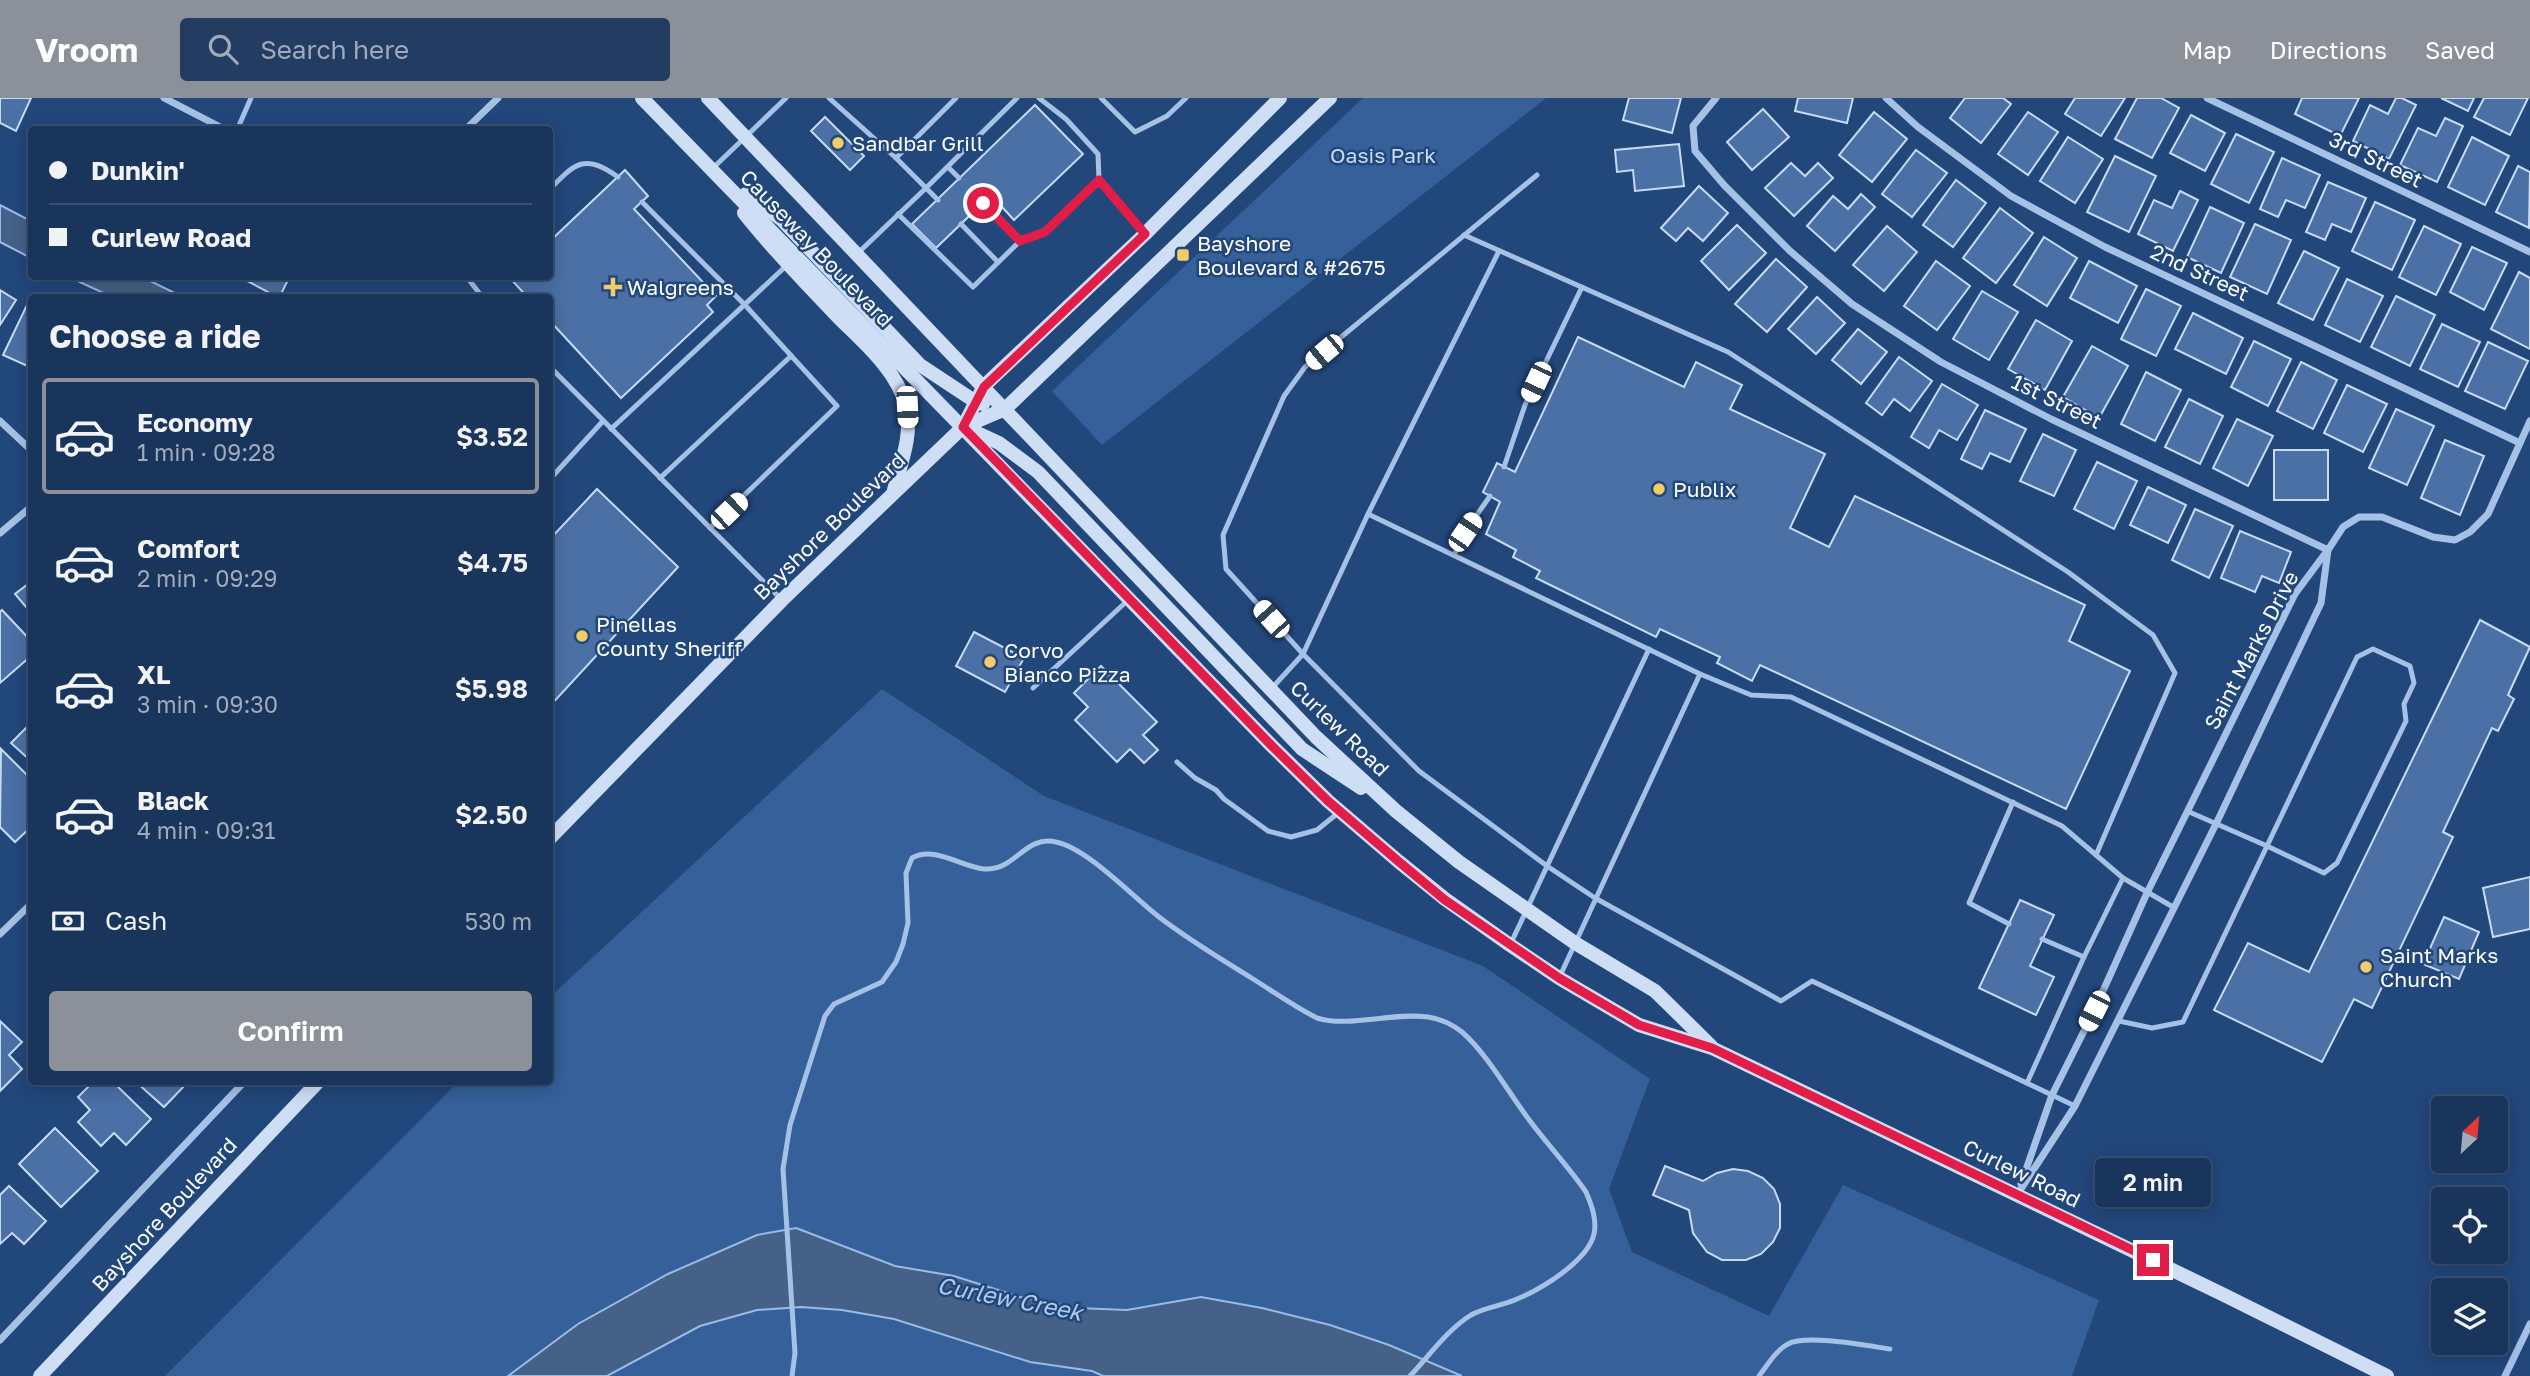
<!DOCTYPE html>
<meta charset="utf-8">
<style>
:root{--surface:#1a355c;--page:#233d62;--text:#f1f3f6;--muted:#9fabbb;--line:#385072;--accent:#8c9099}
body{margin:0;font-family:"Golos Text",sans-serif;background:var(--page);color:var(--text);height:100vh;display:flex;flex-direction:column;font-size:26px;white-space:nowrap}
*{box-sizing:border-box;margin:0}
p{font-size:23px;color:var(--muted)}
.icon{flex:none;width:38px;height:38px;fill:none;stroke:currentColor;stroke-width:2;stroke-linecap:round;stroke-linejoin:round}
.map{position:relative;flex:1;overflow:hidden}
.drawer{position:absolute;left:28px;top:196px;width:525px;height:791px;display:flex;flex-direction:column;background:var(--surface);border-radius:7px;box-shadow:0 4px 18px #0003,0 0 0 2px var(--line)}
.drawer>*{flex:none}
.guide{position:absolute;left:28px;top:28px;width:525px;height:154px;border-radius:7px;box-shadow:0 4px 18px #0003,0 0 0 2px var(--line);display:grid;align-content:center;height:154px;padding:0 21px;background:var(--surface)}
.needle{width:46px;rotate:26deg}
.fabs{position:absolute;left:2431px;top:998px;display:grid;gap:14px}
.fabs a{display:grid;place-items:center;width:77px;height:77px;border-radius:7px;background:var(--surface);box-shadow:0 4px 18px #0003,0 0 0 2px var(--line);font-size:35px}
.end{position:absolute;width:32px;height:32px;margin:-16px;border:9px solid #e11d48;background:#fff;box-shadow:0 0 0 4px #fff}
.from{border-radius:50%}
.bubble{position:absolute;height:49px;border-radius:7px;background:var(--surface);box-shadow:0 4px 18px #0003,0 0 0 2px var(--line);font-size:23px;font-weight:600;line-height:49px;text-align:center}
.car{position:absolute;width:21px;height:42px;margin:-21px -10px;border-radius:9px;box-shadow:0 0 5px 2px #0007;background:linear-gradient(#fff 24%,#345 0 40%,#fff 0 76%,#345 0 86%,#fff 0)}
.guide b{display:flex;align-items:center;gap:24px;height:66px;font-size:26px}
.guide b+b{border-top:2px solid var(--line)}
.guide i{width:18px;height:18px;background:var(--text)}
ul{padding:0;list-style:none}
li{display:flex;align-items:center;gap:21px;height:116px;margin:0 14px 10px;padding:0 7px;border:4px solid transparent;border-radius:7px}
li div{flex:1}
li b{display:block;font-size:26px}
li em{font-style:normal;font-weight:600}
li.selected{border-color:var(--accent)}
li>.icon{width:63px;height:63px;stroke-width:1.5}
h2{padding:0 21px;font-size:32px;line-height:84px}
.pay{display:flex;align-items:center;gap:18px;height:77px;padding:0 21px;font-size:26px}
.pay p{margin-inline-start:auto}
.button{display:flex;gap:14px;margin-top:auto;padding:14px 21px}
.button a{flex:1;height:80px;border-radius:7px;background:var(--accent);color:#fff;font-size:28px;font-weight:600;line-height:80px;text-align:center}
header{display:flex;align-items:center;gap:42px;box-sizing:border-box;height:98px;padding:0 35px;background:var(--accent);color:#fff}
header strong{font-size:33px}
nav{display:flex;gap:38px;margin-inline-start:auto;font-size:24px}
.search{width:490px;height:63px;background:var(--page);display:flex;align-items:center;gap:18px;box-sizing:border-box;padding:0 24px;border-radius:7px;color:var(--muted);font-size:26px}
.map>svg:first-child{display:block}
.green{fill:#356099}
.water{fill:#456187;stroke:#99bbe7;stroke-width:2}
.building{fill:#4b70a5;stroke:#c8dbf4;stroke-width:2}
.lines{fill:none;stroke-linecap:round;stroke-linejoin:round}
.lane{stroke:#a5c1e5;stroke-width:5}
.street{stroke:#a5c1e5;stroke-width:7}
.secondary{stroke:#cedef5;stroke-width:14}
.route{stroke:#e11d48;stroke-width:9}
.poi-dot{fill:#f1cc67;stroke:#22477b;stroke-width:2.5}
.labels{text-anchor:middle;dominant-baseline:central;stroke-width:5;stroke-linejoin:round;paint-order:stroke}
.poi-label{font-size:21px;fill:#fff;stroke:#22477b;text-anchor:start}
.park-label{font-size:21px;fill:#c8dbf4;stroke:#22477b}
.street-label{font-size:21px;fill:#fff;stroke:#22477b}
.water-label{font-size:23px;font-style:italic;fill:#b0cbed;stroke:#22477b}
</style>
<header>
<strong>Vroom</strong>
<div class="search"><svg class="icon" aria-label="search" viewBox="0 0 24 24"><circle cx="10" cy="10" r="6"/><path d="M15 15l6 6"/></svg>Search here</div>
<nav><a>Map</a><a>Directions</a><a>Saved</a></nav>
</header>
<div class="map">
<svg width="2530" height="1278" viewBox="0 0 2530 1278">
<rect width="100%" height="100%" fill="#22477b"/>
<g class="green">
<polygon points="1363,0 1546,0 1102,347 1052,293"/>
<polygon points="882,591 1044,698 1483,868 1650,981 1609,1091 1632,1154 1769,1218 1843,1087 2099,1202 2072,1278 165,1278 458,984 550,984 550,899"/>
</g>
<g class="water">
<polygon points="0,107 31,123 31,160 0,144"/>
<polygon points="69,179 142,179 183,199 112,199"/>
<polygon points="796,1130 895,1168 954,1178 1020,1199 1077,1210 1127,1212 1201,1199 1262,1210 1330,1227 1389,1247 1462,1278 1103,1278 1092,1273 1030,1264 894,1221 842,1212 801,1209 757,1212 700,1228 607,1278 508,1278 578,1226 668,1176 757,1137"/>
</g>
<g class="building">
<polygon points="0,0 31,0 16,33 0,25"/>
<polygon points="1629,0 1681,0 1672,35 1623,22"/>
<polygon points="1798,0 1853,0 1847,25 1795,13"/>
<polygon points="1965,0 2003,0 2011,6 1981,45 1950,20"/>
<polygon points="2075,0 2125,0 2101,38 2065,16"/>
<polygon points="2137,0 2161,0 2179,10 2152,60 2115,41"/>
<polygon points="2302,0 2359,0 2340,38 2295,16"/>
<polygon points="2396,0 2402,0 2416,7 2389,61 2353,43 2370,7 2388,16"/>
<polygon points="2441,0 2474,0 2468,13"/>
<polygon points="2484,0 2528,0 2510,37 2474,19"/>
<polygon points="1035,7 1083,56 1014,122 991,97 936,150 912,126"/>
<polygon points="1763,11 1789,39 1752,72 1727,44"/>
<polygon points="1874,14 1907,41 1872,84 1839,57"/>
<polygon points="2028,14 2058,34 2028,77 1998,56"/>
<polygon points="2191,17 2225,35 2205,73 2170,55"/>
<polygon points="825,19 864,58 850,72 811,33"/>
<polygon points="2445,20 2463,28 2437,84 2400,67 2418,30 2436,38"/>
<polygon points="2236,36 2274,54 2249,105 2211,86"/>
<polygon points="2068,39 2103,61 2075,105 2040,83"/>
<polygon points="2472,39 2509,58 2485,107 2448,89"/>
<polygon points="1679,46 1684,88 1635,93 1633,72 1617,74 1615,52"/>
<polygon points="1916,52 1947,75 1912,119 1882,96"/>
<polygon points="2115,58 2156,78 2129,134 2087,114"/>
<polygon points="2282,60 2320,77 2305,110 2286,102 2278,119 2260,111"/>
<polygon points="1791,65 1805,78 1818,65 1833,80 1794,118 1765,90"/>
<polygon points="2518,68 2530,74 2529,130 2496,114"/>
<polygon points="625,72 648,98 634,111 716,198 707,207 713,214 621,300 550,223 550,200 528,200 510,180 550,178 550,143"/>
<polygon points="1956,82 1986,105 1953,149 1923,127"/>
<polygon points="2328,84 2366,100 2351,134 2332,126 2325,142 2306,134"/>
<polygon points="1699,88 1728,115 1703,143 1688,130 1676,143 1661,130"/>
<polygon points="2180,93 2198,102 2173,153 2138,136 2154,102 2172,110"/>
<polygon points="1861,96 1875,109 1835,153 1807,128 1833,98 1848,111"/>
<polygon points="2375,104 2415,122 2392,172 2352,153"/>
<polygon points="2210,109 2244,125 2221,175 2187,159"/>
<polygon points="2000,110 2033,135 1996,185 1963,160"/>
<polygon points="2255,126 2291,142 2267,196 2230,179"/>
<polygon points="1737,127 1766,155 1729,192 1701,163"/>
<polygon points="1887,128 1917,154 1884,193 1853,167"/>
<polygon points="2424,128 2461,146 2436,197 2399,179"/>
<polygon points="2044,139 2077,160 2047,208 2014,187"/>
<polygon points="2472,149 2507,165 2484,212 2450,194"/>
<polygon points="2304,153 2339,170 2313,222 2278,205"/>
<polygon points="1776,161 1807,189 1767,234 1735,206"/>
<polygon points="1936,163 1970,188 1937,232 1904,208"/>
<polygon points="2089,163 2137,188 2118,225 2070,200"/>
<polygon points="2519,174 2530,180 2530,251 2491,231"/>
<polygon points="238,178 290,178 279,200"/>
<polygon points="2347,181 2383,198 2360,244 2325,227"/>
<polygon points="2146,191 2181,208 2156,258 2121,241"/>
<polygon points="0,192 16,202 0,227"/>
<polygon points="1982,193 2018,214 1989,262 1953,241"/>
<polygon points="2396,198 2435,217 2410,268 2371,249"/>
<polygon points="1817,199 1845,225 1816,256 1788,231"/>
<polygon points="27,207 32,209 32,270 3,257"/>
<polygon points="2193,215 2243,240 2226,276 2175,251"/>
<polygon points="2036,222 2072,243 2045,292 2008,271"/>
<polygon points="2442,226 2480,244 2458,289 2420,271"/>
<polygon points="1858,231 1887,254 1861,286 1832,262"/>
<polygon points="1578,239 1684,289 1696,264 1742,287 1730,311 1825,356 1790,430 1829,449 1855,398 2085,507 2069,543 2130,573 2066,711 1760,567 1752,583 1717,565 1720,559 1660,531 1656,539 1536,480 1540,473 1513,459 1516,452 1486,436 1500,404 1483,394 1497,365 1515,374"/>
<polygon points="2254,243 2291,261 2268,308 2231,289"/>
<polygon points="2488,244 2528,263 2505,311 2465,293"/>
<polygon points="2092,248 2128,268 2099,320 2063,299"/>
<polygon points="1899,259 1932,283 1910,313 1894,301 1882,317 1866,305"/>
<polygon points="2301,264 2337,282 2313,331 2277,313"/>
<polygon points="2146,274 2181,292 2155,343 2121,326"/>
<polygon points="1942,286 1978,307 1957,342 1939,332 1929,350 1911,339"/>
<polygon points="2347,287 2387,306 2363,354 2324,335"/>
<polygon points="2189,301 2223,318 2200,366 2165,349"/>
<polygon points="2396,311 2434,328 2407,387 2369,370"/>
<polygon points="1985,312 2026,331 2010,364 1990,355 1982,371 1961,361"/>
<polygon points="2237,321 2273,338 2248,388 2213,370"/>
<polygon points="2043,336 2076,352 2054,398 2020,383"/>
<polygon points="2445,342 2484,358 2460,417 2421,400"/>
<rect x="2274" y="352" width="54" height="50"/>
<polygon points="2097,364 2137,383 2114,431 2074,411"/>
<polygon points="2148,389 2186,407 2168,445 2130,427"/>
<polygon points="597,391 678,469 550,608 550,441"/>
<polygon points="2195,411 2233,428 2209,480 2172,462"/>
<polygon points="2240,433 2291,454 2279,485 2262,478 2255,494 2221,480"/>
<polygon points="32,483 32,516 15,496"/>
<polygon points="2,512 32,544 32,557 0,585 0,514"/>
<polygon points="2480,522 2530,549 2508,597 2514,601 2498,633 2492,630 2443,734 2453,739 2372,910 2354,901 2322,964 2214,912 2248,845 2309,874"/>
<polygon points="974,534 1024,560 1005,594 956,568"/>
<polygon points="1101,568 1157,624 1143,637 1158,652 1144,665 1130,651 1117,664 1075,622 1088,609 1074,595"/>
<polygon points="32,624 32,664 11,645"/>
<polygon points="1,651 32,682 32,728 15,744 0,729"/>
<polygon points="2530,779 2530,831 2493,839 2483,790"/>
<polygon points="2020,802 2054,817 2030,868 2054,879 2036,917 1979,890"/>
<polygon points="2444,819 2479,834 2459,881 2423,866"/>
<polygon points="0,923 22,944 9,957 22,971 0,993"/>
<polygon points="93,984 113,984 151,1021 126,1047 114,1035 101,1048 78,1024 90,1012 78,999"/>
<polygon points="136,984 188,984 164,1009"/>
<polygon points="55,1030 98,1073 61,1109 19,1066"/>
<polygon points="1665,1068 1703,1083 1717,1075 1733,1071 1748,1073 1763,1080 1774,1091 1780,1106 1780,1130 1773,1144 1761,1156 1746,1162 1722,1162 1707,1154 1693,1135 1689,1112 1653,1097"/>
<polygon points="9,1088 46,1123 24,1146 12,1135 0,1146 0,1097"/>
</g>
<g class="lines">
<g class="lane">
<polyline points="829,0 896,60 956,0"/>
<polyline points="1039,0 1066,21 1098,56 1099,82 1145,136"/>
<polyline points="1101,0 1135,34 1167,18 1186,0"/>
<polyline points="237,32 251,0"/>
<polyline points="948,69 959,80"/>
<polyline points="713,70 786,0"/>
<polyline points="1537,77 1305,269 1284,298 1223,437 1226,471 1303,556 1419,673 1547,768 1595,800 1781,903 1812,883 2075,1008"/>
<path d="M550,91c25,-26 35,-36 68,-12"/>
<polyline points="938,102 926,90 1017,0"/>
<polyline points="642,104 745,207 837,308 710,430"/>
<polyline points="983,105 1020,143"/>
<polyline points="898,116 973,189 1020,143 1045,134 1099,82"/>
<polyline points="961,126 997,163"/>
<polyline points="1464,137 1728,254 2068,474 2153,537 2175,575 2096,757"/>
<polyline points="858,155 926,90 896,60"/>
<polyline points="466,178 483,200"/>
<polyline points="550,269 780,500"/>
<polyline points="611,331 786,168"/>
<polyline points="1504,369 1525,307 1582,189"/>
<polyline points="660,380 791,258"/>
<polyline points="550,381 603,323"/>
<polyline points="1368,416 1499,153"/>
<polyline points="1454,457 1465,434 1490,398"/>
<polyline points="1033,590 1127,503"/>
<polyline points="1272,590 1303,556 1368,416 1700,576 1751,597 1791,599 2062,728 2123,780 2173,809"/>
<polyline points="1177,664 1195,680 1216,692 1224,701 1268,733 1291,739 1317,732 1338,715"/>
<polyline points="2009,826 1969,805 2013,704"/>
<polyline points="2042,841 2084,859 2123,780"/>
<polyline points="1511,845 1649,551"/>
<polyline points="1560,878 1700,576"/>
<polyline points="2119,923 2152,930 2183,924 2267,748 2324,775 2337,765 2406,623 2404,606 2414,585 2410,568 2373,551 2357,559 2267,748 2187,713"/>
<polyline points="2027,985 2084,859"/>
<path d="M792,1278l3,-23 -12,-184 7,-44 35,-109 9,-12 48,-22 14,-20 7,-18 5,-21 -2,-50 6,-15c22,-13 49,9 72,11 32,2 40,-34 72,-27 31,6 77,55 103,75 30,23 62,42 94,62 21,13 42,28 64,39 32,10 75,-6 111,-1 13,2 24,7 34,15 25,22 45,58 65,85 19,26 41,49 59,75 6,14 11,28 8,42 -6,27 -53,55 -77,65 -15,7 -32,8 -46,16 -24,15 -42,41 -61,61"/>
<path d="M1759,1278c8,-10 17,-26 29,-32 18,-10 81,2 102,5"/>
</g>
<g class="street">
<polyline points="164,0 226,32"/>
<polyline points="1716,0 1693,28 1695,53 1724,87 1790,153 1852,206 1941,264 2051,321 2328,452 2343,429 2359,419 2382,419 2433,439 2455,442 2470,434 2488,416 2530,323"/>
<polyline points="1886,0 1918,29 2011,98 2105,149 2520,345"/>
<polyline points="2207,0 2530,154"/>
<polyline points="465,32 498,0"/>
<polyline points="0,323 32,353"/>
<polyline points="0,435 32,408"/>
<polyline points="0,836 32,805"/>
<polyline points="2021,1086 2052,997 2094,913 2147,795 2295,496 2327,453"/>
<polyline points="2017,1097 2075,1008 2216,726 2321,505 2328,452"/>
<polyline points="0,1242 244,984"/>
<polyline points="2505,1278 2530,1226"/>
</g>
<g class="secondary">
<polyline points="642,0 1272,648 1328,703 1398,763 1445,801 1510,847 1559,880 1639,927 1712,950 2220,1195 2387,1278"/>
<polyline points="708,0 1316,639 1396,713 1459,764 1575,845 1655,893 1711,948"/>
<polyline points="746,96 781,121 920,267 976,304 983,306"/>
<path d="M744,115c29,37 62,70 94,104 25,25 59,53 68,89 7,28 -5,57 -12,84"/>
<polyline points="963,329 1005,311 1330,0"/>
<polyline points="971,332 999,345 1038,374 1302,651 1361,690"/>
<polyline points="550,740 782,502 963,329 984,288 1145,136 1280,0"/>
<polyline points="40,1278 318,984"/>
</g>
</g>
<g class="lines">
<polyline class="route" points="983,105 1020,143 1045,134 1099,82 1145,136 984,289 963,329 1272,648 1328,703 1398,763 1445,802 1559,880 1639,927 1712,950 2153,1162"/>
</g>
<g class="poi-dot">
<circle cx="838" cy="45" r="7"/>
<rect x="1176" y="150" width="14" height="14" rx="3.5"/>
<path d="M609.5 178.5h7v7h7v7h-7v7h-7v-7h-7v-7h7z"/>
<circle cx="1659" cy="391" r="7"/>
<circle cx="582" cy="538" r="7"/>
<circle cx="990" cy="564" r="7"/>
<circle cx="2366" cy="869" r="7"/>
</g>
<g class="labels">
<g class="poi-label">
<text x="852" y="45">Sandbar Grill</text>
<text x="1197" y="145">Bayshore<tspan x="1197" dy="24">Boulevard &amp; #2675</tspan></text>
<text x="627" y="189">Walgreens</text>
<text x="1673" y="391">Publix</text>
<text x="596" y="526">Pinellas<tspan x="596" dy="24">County Sheriff</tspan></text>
<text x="1004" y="552">Corvo<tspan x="1004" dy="24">Bianco Pizza</tspan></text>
<text x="2380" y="857">Saint Marks<tspan x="2380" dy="24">Church</tspan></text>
</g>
<g class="park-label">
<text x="1383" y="57">Oasis Park</text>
</g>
<g class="street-label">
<text transform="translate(2376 61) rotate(26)">3rd Street</text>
<text transform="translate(817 150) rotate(46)">Causeway Boulevard</text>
<text transform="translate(2200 174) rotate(25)">2nd Street</text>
<text transform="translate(2057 303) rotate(26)">1st Street</text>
<text transform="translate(829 428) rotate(-44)">Bayshore Boulevard</text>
<text transform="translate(2251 552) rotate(-62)">Saint Marks Drive</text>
<text transform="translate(1340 630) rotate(44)">Curlew Road</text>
<text transform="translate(2022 1075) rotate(26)">Curlew Road</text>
<text transform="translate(164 1116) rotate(-47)">Bayshore Boulevard</text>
</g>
<g class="water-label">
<text transform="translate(1010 1200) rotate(11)">Curlew Creek</text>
</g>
</g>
</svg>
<div class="fabs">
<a><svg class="needle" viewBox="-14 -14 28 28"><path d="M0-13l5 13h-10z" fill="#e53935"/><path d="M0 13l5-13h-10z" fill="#9fabbb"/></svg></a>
<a><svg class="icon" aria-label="locate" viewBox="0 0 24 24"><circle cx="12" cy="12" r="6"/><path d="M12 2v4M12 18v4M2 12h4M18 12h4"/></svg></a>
<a><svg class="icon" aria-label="layers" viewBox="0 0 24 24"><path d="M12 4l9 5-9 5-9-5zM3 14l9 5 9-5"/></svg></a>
</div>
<i class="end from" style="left:983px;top:105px"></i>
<i class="end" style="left:2153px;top:1162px"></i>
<div class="bubble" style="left:2095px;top:1060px;width:116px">2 min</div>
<i class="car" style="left:1324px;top:254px;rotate:230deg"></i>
<i class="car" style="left:1536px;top:284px;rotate:205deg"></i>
<i class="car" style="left:907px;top:309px;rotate:177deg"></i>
<i class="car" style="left:729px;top:413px;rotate:46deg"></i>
<i class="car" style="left:1465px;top:434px;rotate:34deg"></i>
<i class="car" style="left:1271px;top:521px;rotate:318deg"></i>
<i class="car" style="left:2094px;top:913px;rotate:207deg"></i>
<div class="guide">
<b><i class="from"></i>Dunkin'</b>
<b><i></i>Curlew Road</b>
</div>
<section class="drawer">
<h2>Choose a ride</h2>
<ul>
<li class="selected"><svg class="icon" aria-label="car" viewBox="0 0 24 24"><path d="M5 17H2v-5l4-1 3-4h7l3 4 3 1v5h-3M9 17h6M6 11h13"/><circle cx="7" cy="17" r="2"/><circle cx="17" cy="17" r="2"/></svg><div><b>Economy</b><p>1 min · 09:28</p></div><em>$3.52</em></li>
<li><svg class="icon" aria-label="car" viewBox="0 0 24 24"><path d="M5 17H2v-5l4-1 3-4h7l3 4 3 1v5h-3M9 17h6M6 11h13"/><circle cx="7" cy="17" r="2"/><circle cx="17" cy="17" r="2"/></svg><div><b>Comfort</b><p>2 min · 09:29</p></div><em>$4.75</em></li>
<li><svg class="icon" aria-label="car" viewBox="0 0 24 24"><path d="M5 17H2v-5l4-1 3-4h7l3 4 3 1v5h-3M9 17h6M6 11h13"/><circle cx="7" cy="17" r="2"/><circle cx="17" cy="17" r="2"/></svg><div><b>XL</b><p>3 min · 09:30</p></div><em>$5.98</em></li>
<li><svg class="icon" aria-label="car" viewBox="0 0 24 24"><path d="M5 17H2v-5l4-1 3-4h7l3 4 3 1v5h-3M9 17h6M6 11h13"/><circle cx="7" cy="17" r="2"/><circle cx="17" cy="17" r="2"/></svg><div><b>Black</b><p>4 min · 09:31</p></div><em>$2.50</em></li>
</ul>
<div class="pay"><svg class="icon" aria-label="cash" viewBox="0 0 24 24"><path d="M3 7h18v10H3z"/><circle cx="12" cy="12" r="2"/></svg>Cash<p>530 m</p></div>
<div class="button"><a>Confirm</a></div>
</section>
</div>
